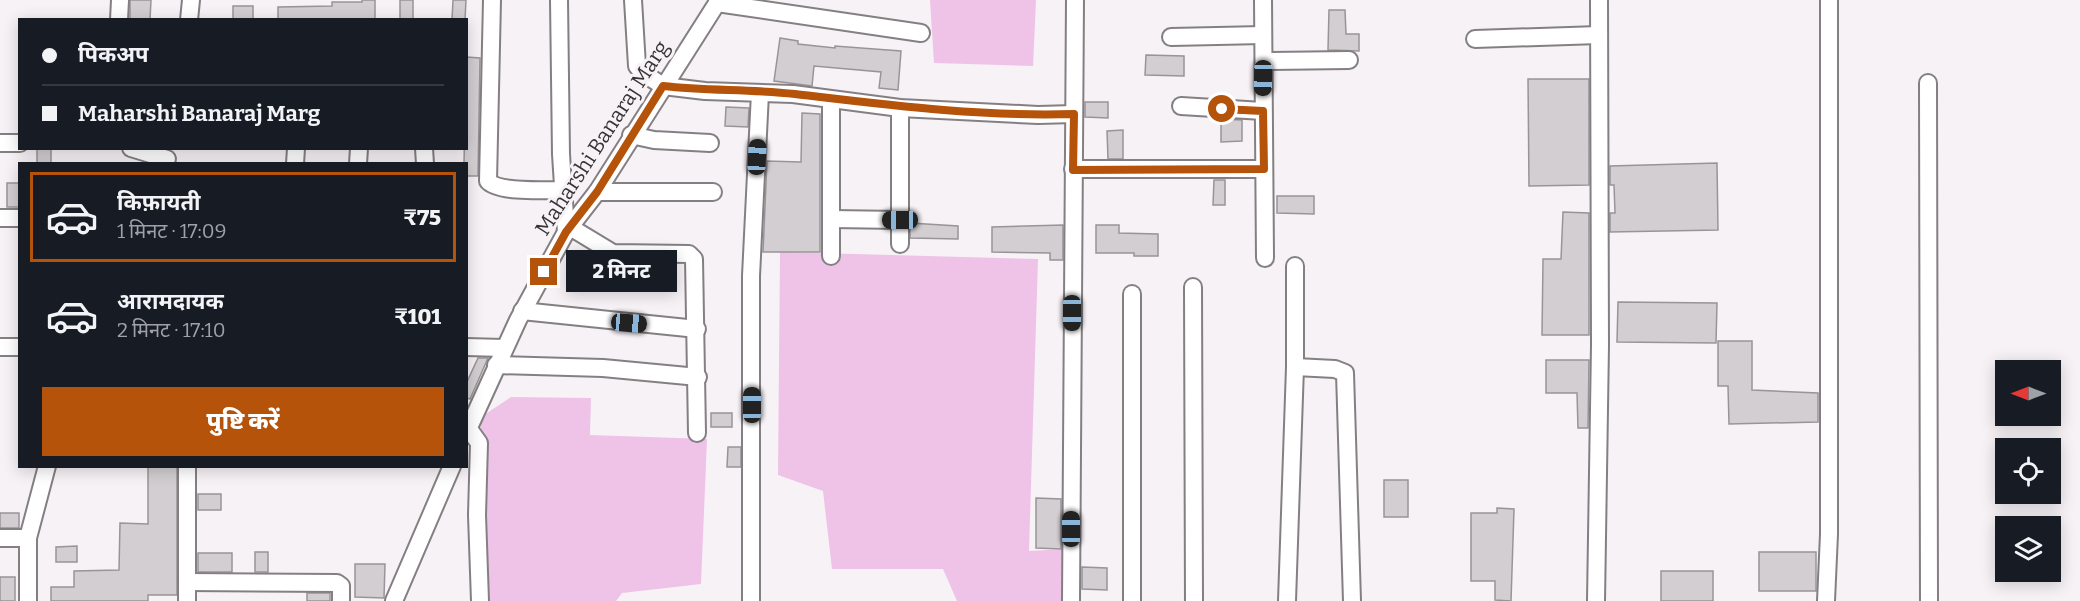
<!DOCTYPE html>
<html lang="hi">
<meta charset="utf-8">
<style>
:root{--surface:#171b24;--page:#20242c;--text:#f1f3f6;--muted:#9ea1a6;--line:#363941;--accent:#b45309}
body{margin:0;font-family:Bitter,"Noto Sans Devanagari",serif;background:var(--page);color:var(--text);height:100vh;display:flex;flex-direction:column;font-size:22px;white-space:nowrap}
*{box-sizing:border-box;margin:0}
p{font-size:20px;color:var(--muted)}
.icon{flex:none;width:33px;height:33px;fill:none;stroke:currentColor;stroke-width:2;stroke-linecap:round;stroke-linejoin:round}
.map{position:relative;flex:1;overflow:hidden}
.panel{position:absolute;left:18px;top:162px;width:450px;height:306px;display:flex;flex-direction:column;background:var(--surface);border-radius:0px;box-shadow:0 3px 15px #0003}
.panel>*{flex:none}
.top-card{position:absolute;left:18px;top:18px;width:450px;height:132px;border-radius:0px;box-shadow:0 3px 15px #0003;display:grid;align-content:center;height:132px;padding:0 24px;background:var(--surface)}
.needle{width:39px;rotate:270deg}
.buttons{position:absolute;left:1995px;top:360px;display:grid;gap:12px}
.buttons a{display:grid;place-items:center;width:66px;height:66px;border-radius:0px;background:var(--surface);box-shadow:0 3px 15px #0003;font-size:30px}
.end{position:absolute;width:27px;height:27px;margin:-14px;border:8px solid #b45309;background:#fff;box-shadow:0 0 0 3px #fff}
.from{border-radius:50%}
.bubble{position:absolute;height:42px;border-radius:0px;background:var(--surface);box-shadow:0 3px 15px #0003;font-size:20px;font-weight:800;line-height:42px;text-align:center}
.car{position:absolute;width:18px;height:36px;margin:-18px -9px;border-radius:8px;box-shadow:0 0 4px 2px #0007;background:linear-gradient(#222 24%,#8ab4d8 0 40%,#222 0 76%,#8ab4d8 0 86%,#222 0)}
.top-card b{display:flex;align-items:center;gap:21px;height:57px;font-size:22px}
.top-card b+b{border-top:2px solid var(--line)}
.top-card i{width:15px;height:15px;background:var(--text)}
ul{padding:10px 0 0;list-style:none}
li{display:flex;align-items:center;gap:18px;height:90px;margin:0 12px 9px;padding:0 12px;border:3px solid transparent;border-radius:0px}
li div{flex:1}
li b{display:block;font-size:22px}
li em{font-style:normal;font-weight:800}
li.selected{border-color:var(--accent)}
li>.icon{width:54px;height:54px;stroke-width:1.5}
.cta{display:flex;gap:12px;margin-top:auto;padding:12px 24px}
.cta a{flex:1;height:69px;border-radius:0px;background:var(--accent);color:#fff;font-size:24px;font-weight:800;line-height:69px;text-align:center}
.map>svg:first-child{display:block}
.green{fill:#efc2e7}
.building{fill:#d2ced1;stroke:#999498;stroke-width:1.5}
.lines{fill:none;stroke-linecap:round;stroke-linejoin:round}
.minor-casing{stroke:#847f83;stroke-width:20}
.minor{stroke:#fff;stroke-width:16}
.route{stroke:#b45309;stroke-width:8}
.labels{text-anchor:middle;dominant-baseline:central;stroke-width:6;stroke-linejoin:round;paint-order:stroke}
.street-label{font-size:21px;fill:#363436;stroke:#f7f2f6}
</style>
<div class="map">
<svg width="2080" height="601" viewBox="0 0 2080 601">
<rect width="100%" height="100%" fill="#f7f2f6"/>
<g class="green">
<polygon points="930,0 1036,0 1033,66 934,63"/>
<polygon points="780,252 1038,259 1029,551 1066,549 1061,601 957,601 943,569 832,569 823,491 778,475"/>
<polygon points="511,397 591,398 590,435 707,439 701,584 622,593 616,601 482,601 481,417"/>
</g>
<g class="building">
<polygon points="130,0 151,0 150,20 130,20"/>
<polygon points="362,0 375,0 375,20 278,20 278,7 332,6 332,2 362,2"/>
<rect x="400" y="0" width="13" height="20"/>
<polygon points="453,0 466,0 465,20 452,20"/>
<rect x="233" y="6" width="20" height="14"/>
<polygon points="1329,10 1345,10 1346,34 1359,34 1359,51 1328,50"/>
<polygon points="780,38 798,41 798,44 835,48 835,46 901,51 898,90 879,88 881,72 814,66 812,86 774,81"/>
<polygon points="1146,55 1184,56 1184,76 1145,75"/>
<polygon points="466,57 480,58 478,176 466,176 464,164"/>
<polygon points="1528,79 1589,79 1589,185 1529,186"/>
<polygon points="1085,102 1108,102 1108,118 1085,117"/>
<polygon points="726,107 749,108 748,127 725,126"/>
<polygon points="802,113 820,114 820,252 763,252 767,161 801,162"/>
<polygon points="1221,119 1242,120 1242,141 1221,142"/>
<polygon points="1123,130 1123,159 1108,159 1107,131"/>
<rect x="37" y="148" width="14" height="16"/>
<polygon points="1717,163 1718,230 1610,232 1610,213 1615,213 1614,185 1610,185 1610,166"/>
<polygon points="1214,180 1225,180 1225,205 1213,205"/>
<rect x="7" y="183" width="13" height="24"/>
<polygon points="1277,196 1314,196 1314,214 1277,213"/>
<polygon points="1563,212 1589,213 1589,335 1542,335 1543,259 1561,259"/>
<polygon points="910,223 958,226 958,239 910,238"/>
<polygon points="1063,225 1063,260 1050,260 1050,253 992,252 992,227"/>
<polygon points="1096,225 1119,225 1119,233 1158,234 1158,256 1134,256 1134,253 1096,253"/>
<polygon points="1618,302 1717,303 1716,343 1617,342"/>
<polygon points="1718,341 1752,341 1752,390 1818,393 1818,422 1729,424 1728,386 1718,386"/>
<polygon points="478,358 488,358 470,399 466,398 466,384"/>
<polygon points="1546,360 1589,360 1588,428 1578,428 1577,393 1546,393"/>
<rect x="711" y="413" width="21" height="14"/>
<polygon points="728,447 741,447 741,467 727,467"/>
<polygon points="148,466 177,466 177,595 148,595 148,601 51,601 51,587 74,587 74,571 119,570 120,523 148,524"/>
<rect x="1384" y="480" width="24" height="37"/>
<rect x="198" y="494" width="23" height="16"/>
<polygon points="1036,498 1061,499 1061,549 1036,548"/>
<polygon points="1497,508 1514,509 1511,601 1495,600 1495,581 1471,581 1471,513 1497,513"/>
<rect x="0" y="513" width="19" height="15"/>
<polygon points="77,546 77,562 56,562 56,547"/>
<rect x="255" y="552" width="13" height="20"/>
<rect x="1759" y="552" width="57" height="39"/>
<rect x="198" y="553" width="34" height="19"/>
<polygon points="355,564 385,564 384,598 355,597"/>
<polygon points="1082,567 1107,568 1107,590 1082,589"/>
<rect x="1661" y="571" width="52" height="30"/>
<rect x="0" y="577" width="15" height="24"/>
<rect x="307" y="593" width="23" height="8"/>
</g>
<g class="lines">
<defs>
<g id="minor">
<path d="M492,0l-4,181c11,12 58,9 75,9"/>
<polyline points="559,0 561,154 566,232"/>
<polyline points="633,0 637,66 643,73 663,86 705,91 793,94 900,108 1038,115 1074,114"/>
<polyline points="1263,0 1265,258"/>
<polyline points="717,3 921,33"/>
<polyline points="119,20 120,0"/>
<polyline points="189,20 191,0"/>
<polyline points="1171,37 1263,35"/>
<polyline points="1475,39 1599,35"/>
<polyline points="1264,61 1349,60"/>
<polyline points="1928,83 1929,601"/>
<polyline points="831,100 831,256"/>
<polyline points="1181,106 1263,111"/>
<polyline points="900,108 900,244"/>
<polyline points="631,135 654,140 710,143"/>
<polyline points="0,143 20,143"/>
<polyline points="131,148 167,159"/>
<polyline points="424,148 425,164"/>
<polyline points="295,164 296,148"/>
<polyline points="358,164 359,148"/>
<polyline points="1073,169 1264,169"/>
<polyline points="597,192 713,192"/>
<polyline points="0,218 20,218"/>
<polyline points="832,219 900,220"/>
<polyline points="570,227 613,253 689,254 694,259 697,433"/>
<polyline points="1193,287 1194,601"/>
<polyline points="522,311 697,329"/>
<polyline points="0,347 20,347"/>
<polyline points="466,347 504,348"/>
<polyline points="496,365 603,368 698,377"/>
<polyline points="1295,367 1335,369 1345,373 1352,601"/>
<polyline points="469,429 479,443 477,515 480,601"/>
<polyline points="466,434 518,320 566,232 597,192 719,0"/>
<polyline points="187,466 187,601"/>
<polyline points="0,538 28,538"/>
<polyline points="187,582 337,583 341,586 341,601"/>
<polyline points="28,601 28,538 47,466"/>
<polyline points="394,601 452,466"/>
<polyline points="751,601 751,276 760,93"/>
<polyline points="1071,601 1075,0"/>
<polyline points="1132,601 1132,294"/>
<polyline points="1287,601 1295,367 1295,266"/>
<polyline points="1596,601 1600,345 1599,0"/>
<polyline points="1826,601 1829,534 1829,0"/>
</g>
</defs>
<use href="#minor" class="minor-casing"/>
<use href="#minor" class="minor"/>
</g>
<g class="lines">
<path class="route" d="M544,272l22,-40 31,-40 66,-106c44,5 88,3 132,8 93,11 185,23 279,20l-1,56 191,-1 -1,-58 -41,-2"/>
</g>
<g class="labels">
<g class="street-label">
<text transform="translate(602 138) rotate(-57)">Maharshi Banaraj Marg</text>
</g>
</g>
</svg>
<div class="buttons">
<a><svg class="needle" viewBox="-14 -14 28 28"><path d="M0-13l5 13h-10z" fill="#e53935"/><path d="M0 13l5-13h-10z" fill="#9ea1a6"/></svg></a>
<a><svg class="icon" aria-label="locate" viewBox="0 0 24 24"><circle cx="12" cy="12" r="6"/><path d="M12 2v4M12 18v4M2 12h4M18 12h4"/></svg></a>
<a><svg class="icon" aria-label="layers" viewBox="0 0 24 24"><path d="M12 4l9 5-9 5-9-5zM3 14l9 5 9-5"/></svg></a>
</div>
<i class="end from" style="left:1222px;top:109px"></i>
<i class="end" style="left:544px;top:272px"></i>
<div class="bubble" style="left:566px;top:250px;width:111px">2 मिनट</div>
<i class="car" style="left:1263px;top:78px;rotate:181deg"></i>
<i class="car" style="left:757px;top:157px;rotate:3deg"></i>
<i class="car" style="left:900px;top:220px;rotate:270deg"></i>
<i class="car" style="left:1072px;top:313px;rotate:180deg"></i>
<i class="car" style="left:629px;top:323px;rotate:95deg"></i>
<i class="car" style="left:752px;top:405px;rotate:0deg"></i>
<i class="car" style="left:1071px;top:529px;rotate:0deg"></i>
<div class="top-card">
<b><i class="from"></i>पिकअप</b>
<b><i></i>Maharshi Banaraj Marg</b>
</div>
<section class="panel">
<ul>
<li class="selected"><svg class="icon" aria-label="car" viewBox="0 0 24 24"><path d="M5 17H2v-5l4-1 3-4h7l3 4 3 1v5h-3M9 17h6M6 11h13"/><circle cx="7" cy="17" r="2"/><circle cx="17" cy="17" r="2"/></svg><div><b>किफ़ायती</b><p>1 मिनट · 17:09</p></div><em>₹75</em></li>
<li><svg class="icon" aria-label="car" viewBox="0 0 24 24"><path d="M5 17H2v-5l4-1 3-4h7l3 4 3 1v5h-3M9 17h6M6 11h13"/><circle cx="7" cy="17" r="2"/><circle cx="17" cy="17" r="2"/></svg><div><b>आरामदायक</b><p>2 मिनट · 17:10</p></div><em>₹101</em></li>
</ul>
<div class="cta"><a>पुष्टि करें</a></div>
</section>
</div>
